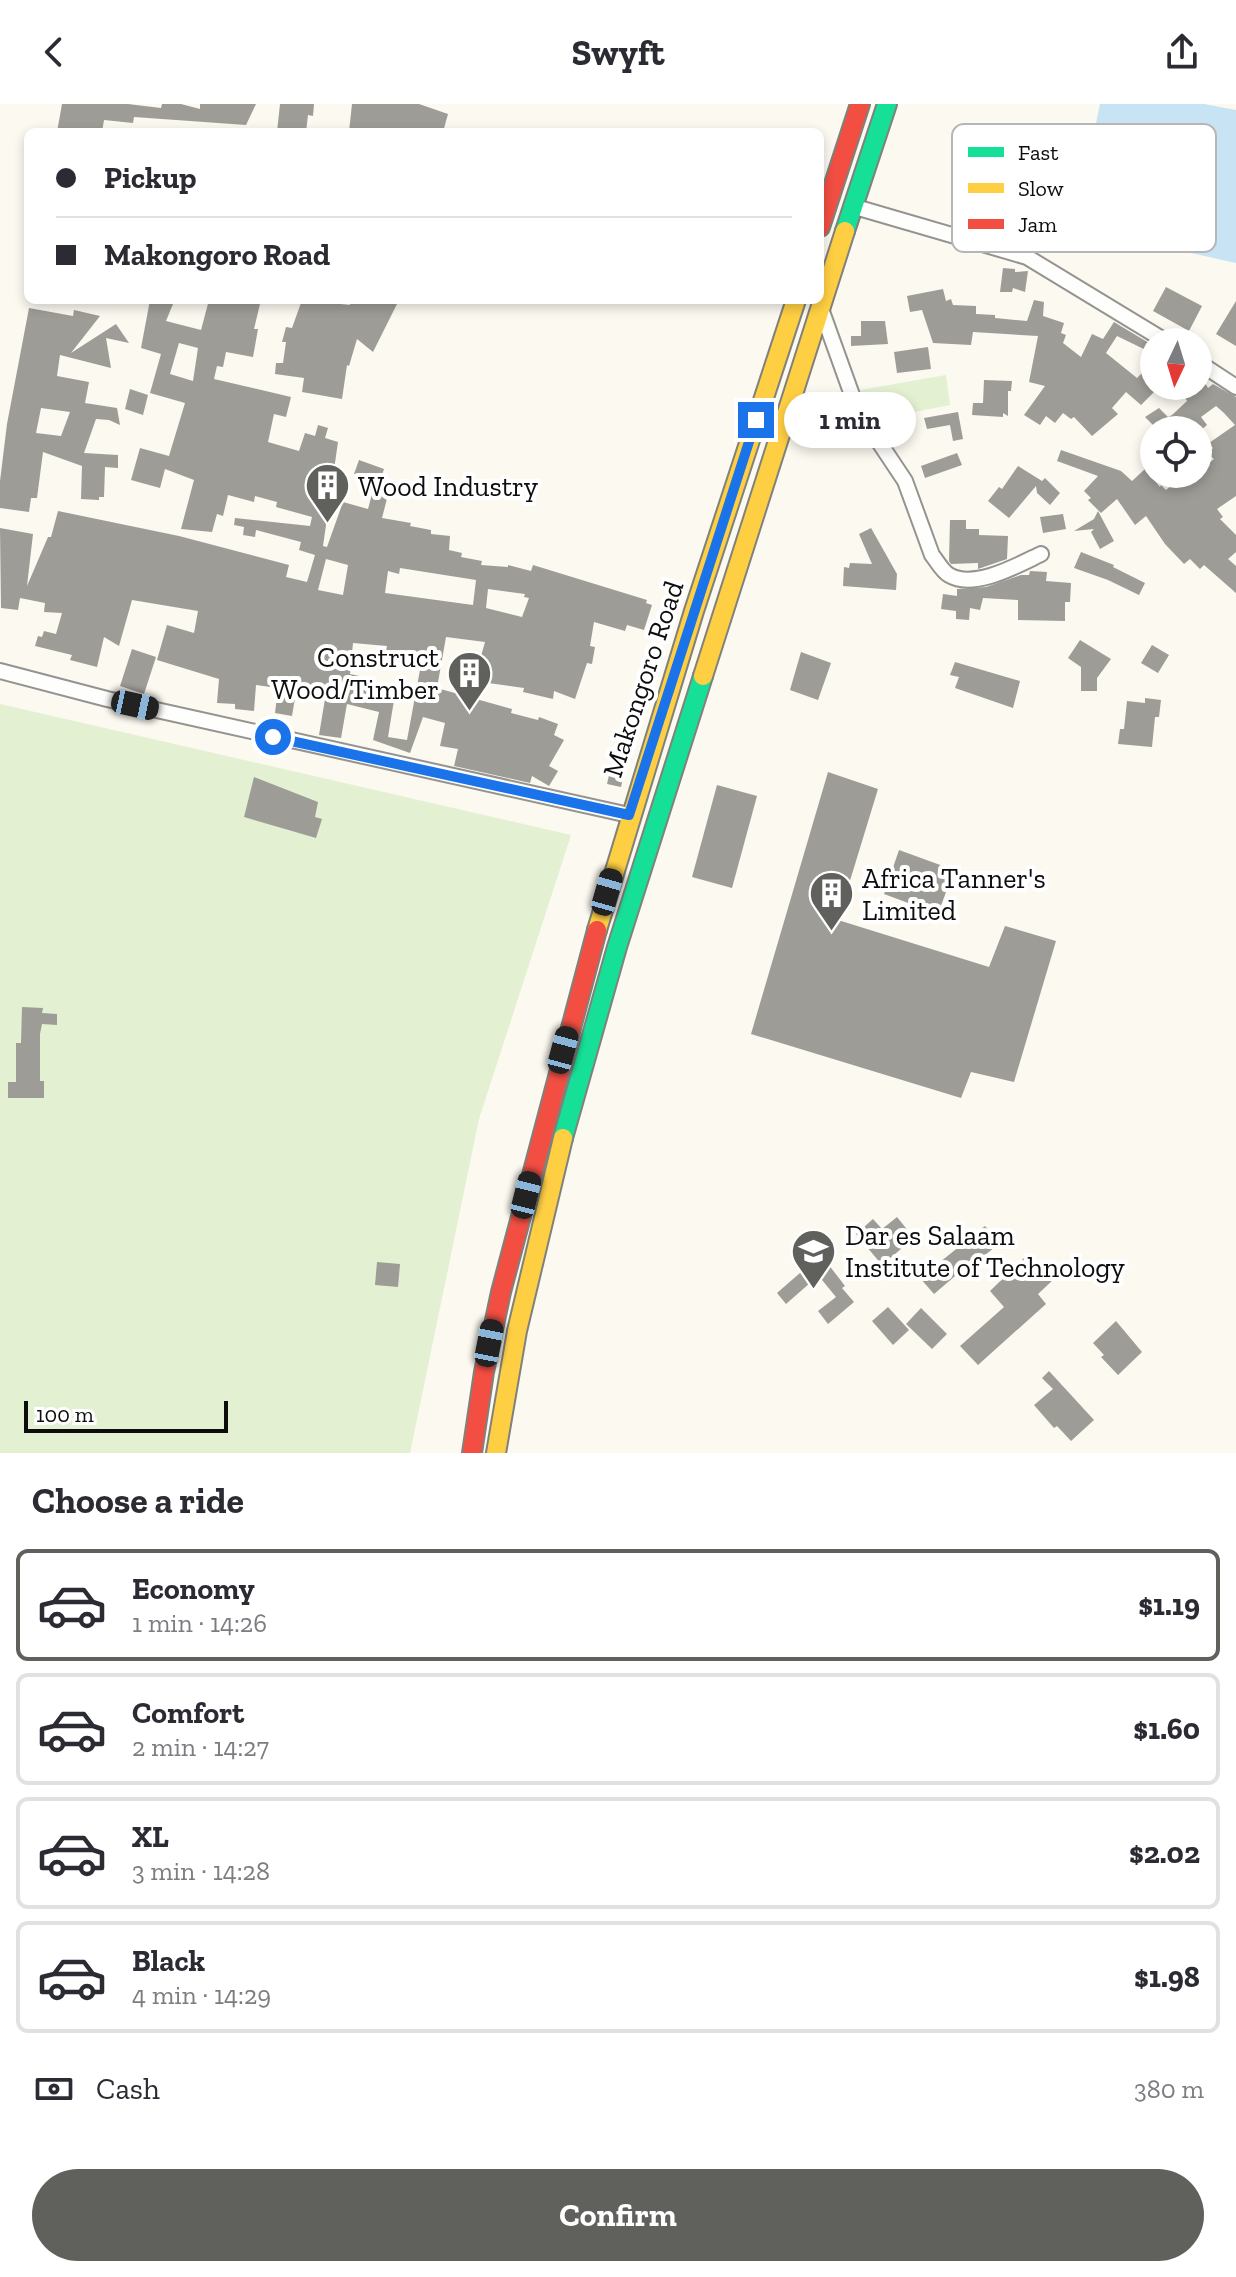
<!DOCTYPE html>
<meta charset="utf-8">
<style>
:root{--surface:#fff;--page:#f7f7f7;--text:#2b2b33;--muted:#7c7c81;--line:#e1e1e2;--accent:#60605c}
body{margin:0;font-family:"Zilla Slab",serif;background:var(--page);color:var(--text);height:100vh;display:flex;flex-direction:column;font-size:30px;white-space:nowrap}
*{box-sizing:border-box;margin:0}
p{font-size:26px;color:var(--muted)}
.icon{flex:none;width:44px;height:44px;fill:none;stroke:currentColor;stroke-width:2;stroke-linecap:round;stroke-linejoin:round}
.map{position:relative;height:1349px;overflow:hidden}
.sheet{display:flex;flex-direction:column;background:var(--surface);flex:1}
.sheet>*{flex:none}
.banner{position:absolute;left:24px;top:24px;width:800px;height:176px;border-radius:12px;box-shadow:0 4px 12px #0003;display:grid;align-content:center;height:176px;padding:0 32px;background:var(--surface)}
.needle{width:52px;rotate:184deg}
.controls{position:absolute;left:1140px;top:224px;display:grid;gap:16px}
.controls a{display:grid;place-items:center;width:72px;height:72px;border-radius:50%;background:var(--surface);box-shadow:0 4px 12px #0003;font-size:40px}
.scale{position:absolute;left:24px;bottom:20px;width:204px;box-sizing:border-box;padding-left:8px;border:4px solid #0d0d0d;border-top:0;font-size:22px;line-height:28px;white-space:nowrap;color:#0d0d0d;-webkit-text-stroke:6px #fff;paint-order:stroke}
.end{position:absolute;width:36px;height:36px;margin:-18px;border:10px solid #1a73e8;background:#fff;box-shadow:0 0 0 4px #fff}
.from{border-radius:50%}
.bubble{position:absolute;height:56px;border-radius:28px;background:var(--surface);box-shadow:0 4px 12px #0003;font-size:26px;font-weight:700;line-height:56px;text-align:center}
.car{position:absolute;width:24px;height:48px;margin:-24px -12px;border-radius:10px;box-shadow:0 0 6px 2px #0007;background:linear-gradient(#222 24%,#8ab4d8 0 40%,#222 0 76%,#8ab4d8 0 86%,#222 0)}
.banner b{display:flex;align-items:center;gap:28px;height:76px;font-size:30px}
.banner b+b{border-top:2px solid var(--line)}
.banner i{width:20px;height:20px;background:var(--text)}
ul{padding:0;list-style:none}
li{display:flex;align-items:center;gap:24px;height:112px;margin:0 16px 12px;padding:0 16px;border:4px solid var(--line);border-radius:12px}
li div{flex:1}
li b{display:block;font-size:30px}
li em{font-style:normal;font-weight:700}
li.on{border-color:var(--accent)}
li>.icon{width:72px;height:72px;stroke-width:1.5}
h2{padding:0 32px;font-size:36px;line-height:96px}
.pay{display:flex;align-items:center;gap:20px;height:88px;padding:0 32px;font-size:30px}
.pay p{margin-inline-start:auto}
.primary-button{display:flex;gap:16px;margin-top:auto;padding:16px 32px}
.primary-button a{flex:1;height:92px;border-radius:48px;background:var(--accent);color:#fff;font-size:32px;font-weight:700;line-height:92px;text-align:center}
header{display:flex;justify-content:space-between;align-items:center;height:104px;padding:0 32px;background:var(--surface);font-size:36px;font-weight:700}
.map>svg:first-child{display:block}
.green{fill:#e3f0d1}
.water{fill:#c8e3f4}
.building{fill:#9e9c96;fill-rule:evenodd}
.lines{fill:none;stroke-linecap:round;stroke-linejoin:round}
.street-casing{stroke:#94938f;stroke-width:18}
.fast-casing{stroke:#81817c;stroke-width:22}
.slow-casing{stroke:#81817c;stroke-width:22}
.jam-casing{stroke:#81817c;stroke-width:22}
.street{stroke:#fefefd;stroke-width:14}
.fast{stroke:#16e098;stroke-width:18}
.slow{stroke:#ffcf43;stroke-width:18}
.jam{stroke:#f24e42;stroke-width:18}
.route{stroke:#1a73e8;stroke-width:10}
.labels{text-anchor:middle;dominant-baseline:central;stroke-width:8;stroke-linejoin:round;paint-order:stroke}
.poi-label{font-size:28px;fill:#0d0d0d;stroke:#fff;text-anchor:start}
.street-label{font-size:28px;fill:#0d0d0d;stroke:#fff}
.key{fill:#fff;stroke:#b6b6b6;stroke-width:2}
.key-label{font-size:22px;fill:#0d0d0d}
</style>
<header><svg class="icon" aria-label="back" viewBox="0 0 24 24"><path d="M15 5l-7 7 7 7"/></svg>Swyft<svg class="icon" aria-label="share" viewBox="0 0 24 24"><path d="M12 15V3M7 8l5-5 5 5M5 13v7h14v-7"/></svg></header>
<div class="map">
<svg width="1236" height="1349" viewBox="0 0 1236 1349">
<rect width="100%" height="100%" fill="#fbf9f0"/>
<g class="green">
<polygon points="946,271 950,301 874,316 860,286"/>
<polygon points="0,600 571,731 479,1015 410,1349 0,1349"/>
</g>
<polygon class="water" points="1100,0 1204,0 1236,6 1236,159 1074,123"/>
<g class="building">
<polygon points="62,0 128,0 161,4 162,0 181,0 200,5 200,0 256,0 246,21 134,13 133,19 104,16 102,28 57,28"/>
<polygon points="280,0 314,0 313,12 308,11 306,28 277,28"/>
<polygon points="352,0 419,0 448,10 443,28 349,28"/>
<polygon points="1003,164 1015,165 1015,168 1028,167 1025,188 1013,184 1012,188 1000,188"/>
<polygon points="1166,183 1202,202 1189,227 1153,207"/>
<polygon points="943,185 946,197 951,195 953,201 976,202 976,210 995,211 995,214 1027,217 1034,196 1044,198 1043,212 1064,219 1061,229 1066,231 1063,239 1081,253 1092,230 1103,235 1114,218 1154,242 1154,250 1117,232 1106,249 1137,274 1154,257 1154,288 1141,301 1126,288 1112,304 1118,310 1092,332 1074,313 1071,315 1063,309 1055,319 1046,312 1040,321 1024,311 1045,282 1029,278 1038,232 973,228 971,241 933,239 922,206 910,208 907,192"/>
<path d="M150,196l23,4 -7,17 35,9 8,-30h35l16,4 -6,25h4l-5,28 -27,-5 -3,15 -6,-1 -3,13 77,18 -5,20 -12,-3 -6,28 31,9 6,-18 10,3 3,-11 10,3 -3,10 13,4 -15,104 4,1 16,-45 25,7 7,-26 15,4 -8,31 29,5 -1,3 21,4v4l19,2 -1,14 13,3 -1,4 21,4 -1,4 27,2v-2l23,6 2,-6 114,35 -1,3 6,2 -8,25 -17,-5 -2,6 -31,-9 -4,24 5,1 -3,17 -5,-1 -12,36 -21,-8 -1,8 -30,-7 1,-4 -50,-7 11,-39 -39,-5 -9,51 75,21 -1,4 27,7 1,-3 19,7 -4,11 10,5 -15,26 9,5 -9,15 -17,-10 -2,7 -76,-17 4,-17 -18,-3 5,-23 -22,-6 -13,36 -37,-13 6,-28 -32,-8 -6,34 -22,-3 8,-48 -27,-3 -1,8h-3l-4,24 -17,-3 3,-25 -22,-3 -2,26 -19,-2v-5l-18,-1 2,-24 -62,-19 10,-35 27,8 4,-22 -66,-11 -13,46 -15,-9 -7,30 -27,-7 2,-5 -37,-9 3,-10 4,1 2,-6 12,3 6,-21 -18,-1 1,-9 -25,-5 -2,12 -17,-2 -1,-80 33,6 -6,52 21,-49h3l7,-26 121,25 110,29 -3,12 21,5 8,-27 -16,-5 2,-8 -45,-12 -1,7 -12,-2 1,-8 -10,-2 1,-7 75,8 2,-9 -36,-10 1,-5 -22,-6 -1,6 -26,-7 -5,21 -6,-2 -5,18 -31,-3 13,-49 -29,-11 -5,19 -29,-8 9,-32 29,8 16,-53 -35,-10 11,-39 -20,-6zM179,239l19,5 -5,33 -23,-7zM326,455l22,6 -5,30 -25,-5zM400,464l76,12 -3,25 -88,-12 3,-22 11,3zM488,485l37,5 -1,3 5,1 -7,19 -36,-9zM353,539l34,3 -3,17 16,2 2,-9 20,3 -15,81 -19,-3 8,-49 -34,-6 2,-5 -14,-3z"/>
<polygon points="302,196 350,201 351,196 399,196 373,248 357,235 349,262 347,261 342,295 302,288 304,274 275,270 276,259 283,259 286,238 282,238 286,223 292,224"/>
<polygon points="1236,197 1236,242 1216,230"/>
<path d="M29,204l44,8 1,-6 26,6 -29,37 45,-29 13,19 -23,-5 5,30 -51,-13 -3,21 32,6 -4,21 32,5 3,17 -11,-5 -13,-1 -12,34 34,2v13l-13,-1 -1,30h-5v3l-18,-1 1,-33 -39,-14 -6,46h-6l-2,14 -29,-4v-27l7,-57zM41,304l29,4 -9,24 -25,-3z"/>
<polygon points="861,217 885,217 888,240 851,242 851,232 861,232"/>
<polygon points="928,243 931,265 897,269 894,248"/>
<polygon points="984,276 1012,277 1011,287 1008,287 1008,312 1003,309 1003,313 972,311 973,299 983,299"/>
<polygon points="1205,279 1208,284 1213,280 1236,293 1236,392 1217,405 1223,413 1220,415 1236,431 1236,448 1228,455 1236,462 1236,489 1204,461 1200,465 1190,455 1184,460 1165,440 1146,412 1135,421 1117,395 1101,409 1088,396 1091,394 1084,387 1098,372 1057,357 1061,346 1121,367 1132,377 1145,365 1160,383 1161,381 1166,386 1184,370 1198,370 1198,367 1214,355 1208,350 1213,344 1209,339 1235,321 1224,309 1216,302 1201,313 1207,321 1201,326 1158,326 1145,313 1159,304 1168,313 1172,311 1187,297 1184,292"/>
<polygon points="130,285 148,291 143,311 125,305"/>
<polygon points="958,308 963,335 953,337 950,321 927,325 924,314"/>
<polygon points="957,349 962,361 925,374 921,362"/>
<polygon points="359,356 384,365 379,380 354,370"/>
<polygon points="1018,362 1042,377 1045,374 1060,389 1050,401 1037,389 1036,382 1009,414 988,397 999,383 1002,385"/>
<polygon points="1098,407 1114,437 1100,445 1091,428 1094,425 1074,427 1094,415"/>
<polygon points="1063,410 1066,425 1043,429 1040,413"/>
<polygon points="950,416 966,416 966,425 979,425 979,431 1008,432 1007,455 978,465 978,459 951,460 949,457"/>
<polygon points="871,424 897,470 896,486 843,482 844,463 849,464 850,459 872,460 859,430"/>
<polygon points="1081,448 1114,461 1113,463 1145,479 1139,491 1108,476 1074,464"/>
<polygon points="1030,467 1047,468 1046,477 1071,479 1070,498 1065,498 1065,517 1018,516 1018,496 983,494 980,506 970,504 969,516 956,515 956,507 941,505 943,490 957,492 957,485 986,483 1021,471 1029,471"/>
<polygon points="1080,536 1111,555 1097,574 1097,587 1081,587 1081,563 1068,554"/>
<polygon points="1152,541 1169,551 1158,569 1141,559"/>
<polygon points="132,545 156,553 144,590 120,582"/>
<polygon points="801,548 831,559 818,596 790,586"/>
<polygon points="955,558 1020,577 1013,604 955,584 959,573 950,571"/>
<polygon points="1145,594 1161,596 1159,613 1155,613 1152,643 1118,640 1120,625 1124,625 1127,597 1145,599"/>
<polygon points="614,649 628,653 621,683 607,680"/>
<polygon points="828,668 878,685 838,816 989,863 1005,822 1056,837 1014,978 971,968 961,994 751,930"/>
<polygon points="254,673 318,698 315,713 322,715 316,734 244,713"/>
<polygon points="717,681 757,692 732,784 692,773"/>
<polygon points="899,746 954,766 938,810 884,790"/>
<polygon points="22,903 43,904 42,909 57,910 57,921 42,920 40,930 40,977 44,977 44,994 8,994 8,978 16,978 16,939 21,939"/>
<polygon points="897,1113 914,1134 882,1161 856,1130 873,1115 882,1125"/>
<polygon points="985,1122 1000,1139 970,1163 968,1161 934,1190 920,1174"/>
<polygon points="1029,1149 1053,1176 1038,1190 1046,1200 978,1261 960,1242 1004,1203 990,1187"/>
<polygon points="825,1156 845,1182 842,1184 854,1198 828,1220 818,1207 836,1193 813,1165"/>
<polygon points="377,1158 400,1160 398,1183 375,1181"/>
<polygon points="808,1162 818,1172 786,1200 777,1189"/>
<polygon points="888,1203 909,1226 893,1241 872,1217"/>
<polygon points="921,1204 947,1230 932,1245 906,1220"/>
<polygon points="1116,1217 1142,1248 1118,1271 1101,1253 1104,1251 1093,1239"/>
<polygon points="1049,1267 1094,1316 1071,1337 1057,1322 1054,1324 1034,1301 1053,1285 1042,1274"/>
</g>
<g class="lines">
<defs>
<g id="street">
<polyline points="852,102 1027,153 1167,238"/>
<path d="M820,202l32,89 13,26 40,60 27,74c5,6 10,16 17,20 25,15 69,-10 92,-21"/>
<polyline points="1198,258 1236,283"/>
<polyline points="0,567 107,595 629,711"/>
</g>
<g id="fast">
<polyline points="845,127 887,0"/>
<polyline points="563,1034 617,843 703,572"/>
</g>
<g id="slow">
<polyline points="703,572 845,127"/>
<polyline points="597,826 694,507 796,196"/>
<polyline points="496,1349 517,1227 563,1034"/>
</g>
<g id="jam">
<polyline points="820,123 860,0"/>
<polyline points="472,1349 484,1268 501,1188 597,826"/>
</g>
</defs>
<use href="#street" class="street-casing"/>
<use href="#fast" class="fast-casing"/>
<use href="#slow" class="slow-casing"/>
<use href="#jam" class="jam-casing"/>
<use href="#street" class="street"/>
<use href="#fast" class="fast"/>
<use href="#slow" class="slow"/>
<use href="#jam" class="jam"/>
</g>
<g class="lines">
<polyline class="route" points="273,633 629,711 756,316"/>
</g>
<defs>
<symbol id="building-pin" viewBox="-11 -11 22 30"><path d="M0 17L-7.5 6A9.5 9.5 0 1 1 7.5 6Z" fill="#60605c" stroke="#fff"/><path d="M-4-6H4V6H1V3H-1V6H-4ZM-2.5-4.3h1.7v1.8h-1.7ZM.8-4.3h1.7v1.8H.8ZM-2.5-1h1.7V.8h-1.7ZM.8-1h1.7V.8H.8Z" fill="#fff"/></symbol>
<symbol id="university-pin" viewBox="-11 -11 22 30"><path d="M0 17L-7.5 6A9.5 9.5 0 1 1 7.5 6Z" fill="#60605c" stroke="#fff"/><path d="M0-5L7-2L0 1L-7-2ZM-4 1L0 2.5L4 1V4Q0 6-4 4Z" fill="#fff"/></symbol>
</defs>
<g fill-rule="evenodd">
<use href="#building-pin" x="302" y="356" width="51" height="69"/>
<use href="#building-pin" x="444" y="544" width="51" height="69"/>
<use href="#building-pin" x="806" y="764" width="51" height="69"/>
<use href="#university-pin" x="788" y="1122" width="51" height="69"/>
</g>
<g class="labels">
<g class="poi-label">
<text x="358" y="382">Wood Industry</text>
<text x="439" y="553" text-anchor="end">Construct<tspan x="439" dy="32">Wood/Timber</tspan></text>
<text x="862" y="774">Africa Tanner's<tspan x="862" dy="32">Limited</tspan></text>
<text x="845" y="1131">Dar es Salaam<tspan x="845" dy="32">Institute of Technology</tspan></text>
</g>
<g class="street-label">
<text transform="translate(643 575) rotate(-72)">Makongoro Road</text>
</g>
</g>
<rect x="952" y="20" width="264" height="128" rx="12" class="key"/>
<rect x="968" y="43" width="36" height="10" fill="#16e098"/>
<rect x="968" y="79" width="36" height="10" fill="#ffcf43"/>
<rect x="968" y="115" width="36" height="10" fill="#f24e42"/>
<g class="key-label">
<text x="1018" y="56">Fast</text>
<text x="1018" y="92">Slow</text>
<text x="1018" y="128">Jam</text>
</g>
</svg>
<div class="controls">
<a><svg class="needle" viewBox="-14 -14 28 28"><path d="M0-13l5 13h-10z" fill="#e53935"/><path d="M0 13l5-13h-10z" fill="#7c7c81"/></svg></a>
<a><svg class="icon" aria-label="locate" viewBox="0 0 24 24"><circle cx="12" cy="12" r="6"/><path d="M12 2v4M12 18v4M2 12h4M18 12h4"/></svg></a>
</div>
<div class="scale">100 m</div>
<i class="end from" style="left:273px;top:633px"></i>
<i class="end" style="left:756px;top:316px"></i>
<div class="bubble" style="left:784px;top:288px;width:132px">1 min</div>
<i class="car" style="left:135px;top:601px;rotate:102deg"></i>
<i class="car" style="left:607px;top:788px;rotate:16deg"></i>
<i class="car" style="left:563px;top:946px;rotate:15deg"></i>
<i class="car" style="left:526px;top:1091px;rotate:14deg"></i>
<i class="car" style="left:489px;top:1239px;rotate:11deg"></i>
<div class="banner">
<b><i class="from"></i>Pickup</b>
<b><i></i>Makongoro Road</b>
</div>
</div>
<section class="sheet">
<h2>Choose a ride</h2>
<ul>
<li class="on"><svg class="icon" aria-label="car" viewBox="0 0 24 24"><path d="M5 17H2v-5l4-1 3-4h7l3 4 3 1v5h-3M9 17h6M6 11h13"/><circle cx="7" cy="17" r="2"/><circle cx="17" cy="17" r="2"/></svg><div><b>Economy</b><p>1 min · 14:26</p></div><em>$1.19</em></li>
<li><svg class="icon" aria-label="car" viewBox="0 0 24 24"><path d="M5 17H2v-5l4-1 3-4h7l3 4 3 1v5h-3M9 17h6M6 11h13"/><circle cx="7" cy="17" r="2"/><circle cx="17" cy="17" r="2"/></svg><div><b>Comfort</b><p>2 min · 14:27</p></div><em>$1.60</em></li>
<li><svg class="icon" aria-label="car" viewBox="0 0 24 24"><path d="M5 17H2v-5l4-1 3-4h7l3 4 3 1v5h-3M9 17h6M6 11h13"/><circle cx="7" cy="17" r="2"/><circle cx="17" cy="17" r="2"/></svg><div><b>XL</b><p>3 min · 14:28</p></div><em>$2.02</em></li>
<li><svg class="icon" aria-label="car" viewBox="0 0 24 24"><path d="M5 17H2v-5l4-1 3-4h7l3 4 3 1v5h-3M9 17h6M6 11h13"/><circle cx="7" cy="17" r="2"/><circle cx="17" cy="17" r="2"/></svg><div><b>Black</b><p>4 min · 14:29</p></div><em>$1.98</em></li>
</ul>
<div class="pay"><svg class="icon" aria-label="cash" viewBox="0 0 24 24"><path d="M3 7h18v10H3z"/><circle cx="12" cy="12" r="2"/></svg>Cash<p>380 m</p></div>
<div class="primary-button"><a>Confirm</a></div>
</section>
